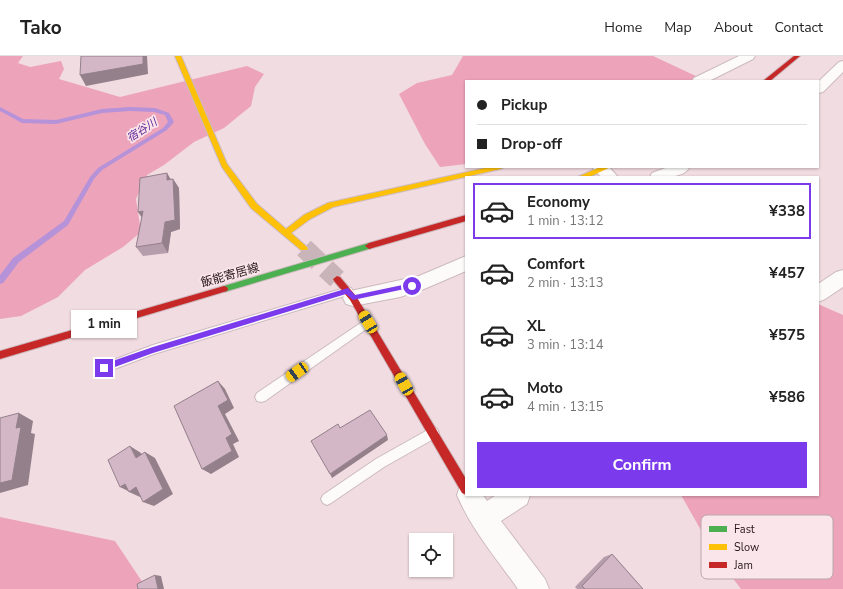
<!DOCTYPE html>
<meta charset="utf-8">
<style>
:root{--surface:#fff;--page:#f6f6f6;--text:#222;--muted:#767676;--line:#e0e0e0;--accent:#7c3aed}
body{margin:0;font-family:"Nunito Sans","Noto Sans JP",sans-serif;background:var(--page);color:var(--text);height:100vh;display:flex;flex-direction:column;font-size:15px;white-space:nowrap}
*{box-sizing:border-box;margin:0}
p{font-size:13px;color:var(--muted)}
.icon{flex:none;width:22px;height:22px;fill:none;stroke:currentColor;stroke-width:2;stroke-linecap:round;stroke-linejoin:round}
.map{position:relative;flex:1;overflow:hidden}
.sheet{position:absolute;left:465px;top:120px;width:354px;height:320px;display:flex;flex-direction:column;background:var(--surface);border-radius:0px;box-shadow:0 1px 3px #0004}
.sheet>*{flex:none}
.hud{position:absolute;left:465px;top:24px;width:354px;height:88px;border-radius:0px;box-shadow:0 1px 3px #0004;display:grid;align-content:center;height:88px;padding:0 12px;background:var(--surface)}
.fabs{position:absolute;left:409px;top:477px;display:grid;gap:8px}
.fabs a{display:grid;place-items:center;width:44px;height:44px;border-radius:0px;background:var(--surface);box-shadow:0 1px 3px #0004;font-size:20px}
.end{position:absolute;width:18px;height:18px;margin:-9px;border:5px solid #7c3aed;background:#fff;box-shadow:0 0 0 2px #fff}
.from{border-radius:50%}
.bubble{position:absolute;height:28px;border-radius:0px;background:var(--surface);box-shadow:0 1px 3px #0004;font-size:13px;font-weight:700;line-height:28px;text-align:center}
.car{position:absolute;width:12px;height:24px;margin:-12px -6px;border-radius:5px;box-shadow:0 0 3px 1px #0007;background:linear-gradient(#f5c518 24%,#345 0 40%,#f5c518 0 76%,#345 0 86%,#f5c518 0)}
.hud b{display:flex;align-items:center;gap:14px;height:38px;font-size:15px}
.hud b+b{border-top:1px solid var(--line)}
.hud i{width:10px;height:10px;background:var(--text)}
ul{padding:7px 0 0;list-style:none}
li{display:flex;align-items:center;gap:12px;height:56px;margin:0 8px 6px;padding:0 4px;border:2px solid transparent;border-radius:0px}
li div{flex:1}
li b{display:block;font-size:15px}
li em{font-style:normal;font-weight:700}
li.on{border-color:var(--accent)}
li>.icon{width:36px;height:36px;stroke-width:1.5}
.cta{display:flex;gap:8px;margin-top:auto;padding:8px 12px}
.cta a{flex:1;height:46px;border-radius:0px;background:var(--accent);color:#fff;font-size:16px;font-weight:700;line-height:46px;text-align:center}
header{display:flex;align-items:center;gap:24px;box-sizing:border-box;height:56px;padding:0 20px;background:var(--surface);border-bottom:1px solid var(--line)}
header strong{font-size:19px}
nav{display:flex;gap:22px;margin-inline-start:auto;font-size:14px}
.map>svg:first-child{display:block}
.forest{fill:#eda3ba}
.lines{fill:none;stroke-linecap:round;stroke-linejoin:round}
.stream{fill:#b692d9;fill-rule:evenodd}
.secondary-tunnel{stroke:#c8b4b9;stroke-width:20;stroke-dasharray:20 10;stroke-linecap:butt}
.lane-casing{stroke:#ccbabe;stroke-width:2}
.street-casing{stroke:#ccbabe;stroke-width:2}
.fast-casing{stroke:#ccbabe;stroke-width:2}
.slow-casing{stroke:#ccbabe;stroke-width:2}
.jam-casing{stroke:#ccbabe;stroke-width:2}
.lane{fill:#fdfafa;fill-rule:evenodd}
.street{fill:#fdfafa;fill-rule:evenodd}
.fast{fill:#4caf50;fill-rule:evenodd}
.slow{fill:#ffc107;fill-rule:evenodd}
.jam{fill:#c62828;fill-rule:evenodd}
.wall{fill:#b69dab}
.shaded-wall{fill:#94808b}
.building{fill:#d4b7c7;stroke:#94808b}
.route{fill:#7c3aed}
.labels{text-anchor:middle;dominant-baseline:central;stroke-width:3.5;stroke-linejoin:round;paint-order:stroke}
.far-water-label{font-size:11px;font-style:italic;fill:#5c1f96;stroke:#fae6ea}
.street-label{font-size:12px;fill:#26161a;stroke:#fae6ea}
.key{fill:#fae6ea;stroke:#baa8ac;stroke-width:1}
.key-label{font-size:11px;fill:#26161a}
</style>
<header>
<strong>Tako</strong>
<nav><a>Home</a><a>Map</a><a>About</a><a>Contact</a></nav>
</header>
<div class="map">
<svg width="843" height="533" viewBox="0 0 843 533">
<rect width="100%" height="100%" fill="#f1dce1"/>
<g class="forest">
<polygon points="0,0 23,0 18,7 30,11 61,5 64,13 59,23 120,41 247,10 264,18 255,31 251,50 224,72 194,86 164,109 147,119 136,143 141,176 123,191 85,214 58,241 21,260 0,263"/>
<polygon points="463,0 653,0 698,21 689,25 466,25 466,108 440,111 425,88 399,38 417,27 452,19"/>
<polygon points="818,248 843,259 843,533 741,533 715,499 681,439 818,439"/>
<polygon points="0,461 115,485 147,533 0,533"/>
</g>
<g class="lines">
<polygon class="stream" points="0,51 23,63 56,64 102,53 130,51 155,52 169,57 174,66 167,74 102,114 94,123 68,169 19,206 3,227 0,228 0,219 13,202 64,165 90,121 98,112 163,72 168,66 165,59 154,56 130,55 102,57 56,68 22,67 0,55"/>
<polyline class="secondary-tunnel" points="304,192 337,223"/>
<defs>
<g id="lane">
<polygon points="348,231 351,232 353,235 351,238 154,298 104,317 100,315 99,312 100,309 153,289"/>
<polygon points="368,262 372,263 373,266 372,269 265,345 261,346 257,345 255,341 257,337"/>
<polygon points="433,371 437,373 439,377 437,381 384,411 331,447 327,449 323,447 321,443 323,439 376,403"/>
</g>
<g id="street">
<polygon points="739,0 755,0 753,3 709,25 692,25 694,22"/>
<polygon points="843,5 843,16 823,36 818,37 818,26 839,6"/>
<polygon points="592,111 609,111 618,121 601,121"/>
<path d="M668,111h22c-8,12 -27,10 -40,10l2,-4z"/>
<polygon points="466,200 466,215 424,233 400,241 353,250 346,248 343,242 346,236 419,220"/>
<polygon points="843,214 843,231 825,243 818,246 818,228 836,216"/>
<path d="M466,428v11h17l4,6 9,-6h34l-3,9 -26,17 44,58 4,10h-31c-21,-30 -47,-60 -61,-94l3,-9z"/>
</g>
<polygon id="fast" points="369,187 373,190 372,192 224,236 220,233 224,230"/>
<g id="slow">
<polygon points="175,0 181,0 227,108 257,148 286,173 304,159 328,147 490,111 504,111 500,113 333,151 310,163 291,177 308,192 307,194 301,194 251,152 222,111"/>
<polygon points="600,111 611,111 589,121 578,121"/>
</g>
<g id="jam">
<polygon points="794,0 800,0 770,25 763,25"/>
<polygon points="466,159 466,165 369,193 365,190 369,187"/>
<polygon points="337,220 340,221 356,240 466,423 466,439 462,437 350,244 334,225 333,223"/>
<polygon points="224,230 227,231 228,233 227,235 0,303 0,295"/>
</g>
</defs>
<use href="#lane" class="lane-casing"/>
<use href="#street" class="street-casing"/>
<use href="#fast" class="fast-casing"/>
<use href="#slow" class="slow-casing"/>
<use href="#jam" class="jam-casing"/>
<use href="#lane" class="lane"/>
<use href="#street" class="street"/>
<use href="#fast" class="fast"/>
<use href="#slow" class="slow"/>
<use href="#jam" class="jam"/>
</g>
<g class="wall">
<polygon points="171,123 173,123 179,132 180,173 171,176 168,197 143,200 136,191 142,161 138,156"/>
<polygon points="612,498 643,533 577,533 575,531 604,501"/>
</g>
<g class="shaded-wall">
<polygon points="143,0 147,0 148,18 86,30 80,19"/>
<polygon points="167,117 173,127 167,124"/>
<polygon points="173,123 179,132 180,173 171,176 168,197 162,187"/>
<polygon points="143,155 145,166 138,156"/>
<polygon points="218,325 225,333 234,352 225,358 239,385 233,388 239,401 211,418 202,413 226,382 218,350"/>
<polygon points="19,357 33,365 31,377 35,378 28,429 0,437 0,427 16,372"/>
<polygon points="387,379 388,384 332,422 330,418"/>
<polygon points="130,390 141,397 146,408 136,402"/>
<polygon points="145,396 155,402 173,438 154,450 143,446"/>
<polygon points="125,428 136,431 147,436 140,441 129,436 130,436 120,431"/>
<polygon points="155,519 161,520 164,533 158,533"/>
</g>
<g class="building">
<polygon points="81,0 143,0 143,8 80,19"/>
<polygon points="167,117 167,124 173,123 175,164 165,166 162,187 136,191 143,155 138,156 140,122"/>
<polygon points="218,325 228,344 218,350 232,378 226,382 232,395 202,413 174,350"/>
<polygon points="370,354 387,379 330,418 311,385 338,368 340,372"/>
<polygon points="19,357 16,372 21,371 12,424 0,427 0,362"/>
<polygon points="130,390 136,402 145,396 163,433 143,446 136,431 129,436 125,428 120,431 108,404"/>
<polygon points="612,498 643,533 585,533 582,530"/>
<polygon points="155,519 158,533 138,533 137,528"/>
</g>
<polygon class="route" points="412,227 415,230 414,231 353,244 346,238 153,297 104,315 100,312 101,309 153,291 348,232 355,239"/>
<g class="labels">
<g class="far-water-label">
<text transform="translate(142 74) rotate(-33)">宿谷川</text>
</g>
<g class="street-label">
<text transform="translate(230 219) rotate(-16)">飯能寄居線</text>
</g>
</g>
<rect x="701" y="459" width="132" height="64" rx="6" class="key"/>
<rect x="709" y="470" width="18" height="6" fill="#4caf50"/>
<rect x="709" y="488" width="18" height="6" fill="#ffc107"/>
<rect x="709" y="506" width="18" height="6" fill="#c62828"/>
<g class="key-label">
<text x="734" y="477">Fast</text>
<text x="734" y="495">Slow</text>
<text x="734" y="513">Jam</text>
</g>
</svg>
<div class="fabs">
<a><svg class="icon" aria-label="locate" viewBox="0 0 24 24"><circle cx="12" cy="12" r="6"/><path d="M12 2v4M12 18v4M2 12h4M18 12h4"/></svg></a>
</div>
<i class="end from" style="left:412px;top:230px"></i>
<i class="end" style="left:104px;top:312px"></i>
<div class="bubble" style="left:71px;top:254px;width:66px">1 min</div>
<i class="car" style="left:368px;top:266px;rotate:329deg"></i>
<i class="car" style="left:297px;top:316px;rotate:235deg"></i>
<i class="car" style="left:404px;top:328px;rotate:330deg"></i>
<div class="hud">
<b><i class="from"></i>Pickup</b>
<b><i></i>Drop-off</b>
</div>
<section class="sheet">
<ul>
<li class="on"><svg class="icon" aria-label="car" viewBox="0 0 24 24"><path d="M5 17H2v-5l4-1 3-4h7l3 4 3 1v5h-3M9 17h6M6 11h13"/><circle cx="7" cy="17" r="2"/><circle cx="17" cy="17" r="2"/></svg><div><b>Economy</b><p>1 min · 13:12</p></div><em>¥338</em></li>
<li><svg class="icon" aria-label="car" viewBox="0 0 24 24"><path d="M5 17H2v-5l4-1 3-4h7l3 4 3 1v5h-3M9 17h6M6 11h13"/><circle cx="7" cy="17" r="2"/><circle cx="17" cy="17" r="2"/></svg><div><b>Comfort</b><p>2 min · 13:13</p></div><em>¥457</em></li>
<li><svg class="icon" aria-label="car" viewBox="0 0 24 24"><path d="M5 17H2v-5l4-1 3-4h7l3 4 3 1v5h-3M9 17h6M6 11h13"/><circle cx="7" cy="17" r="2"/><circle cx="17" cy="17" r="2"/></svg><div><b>XL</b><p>3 min · 13:14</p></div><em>¥575</em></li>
<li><svg class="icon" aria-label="car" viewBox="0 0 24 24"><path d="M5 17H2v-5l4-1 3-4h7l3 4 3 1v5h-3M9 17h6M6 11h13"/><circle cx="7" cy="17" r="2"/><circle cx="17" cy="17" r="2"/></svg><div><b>Moto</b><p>4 min · 13:15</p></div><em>¥586</em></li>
</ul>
<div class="cta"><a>Confirm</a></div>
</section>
</div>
